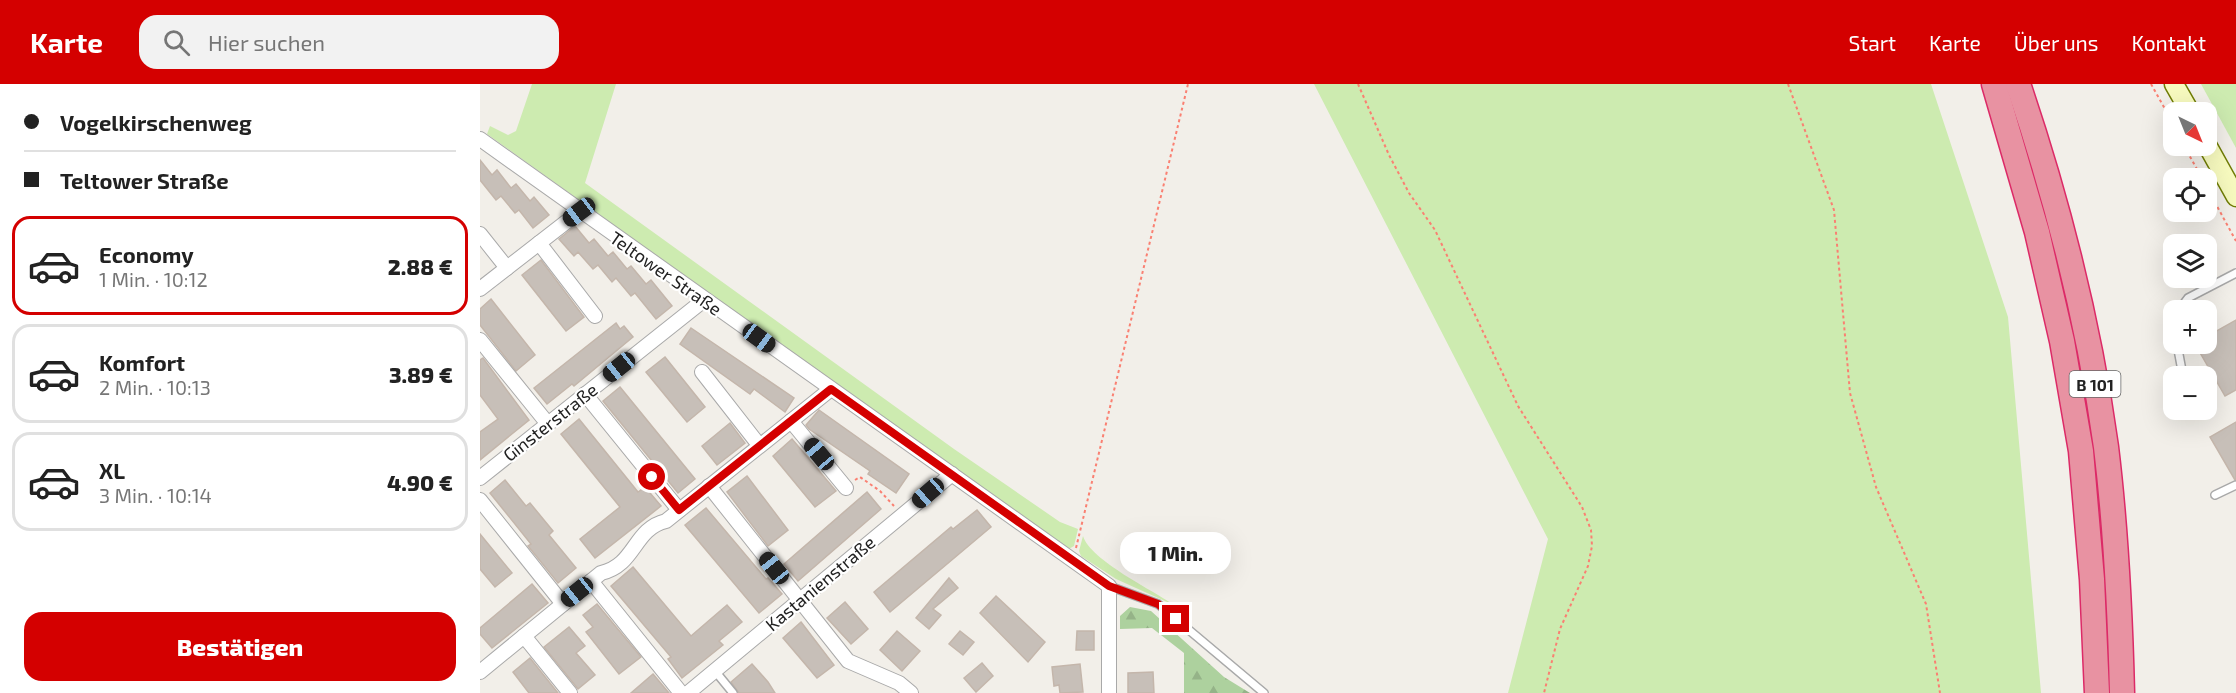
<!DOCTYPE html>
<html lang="de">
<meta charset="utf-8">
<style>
:root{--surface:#fff;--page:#f2f2f2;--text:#222;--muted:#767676;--line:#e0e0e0;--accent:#d40000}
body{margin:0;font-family:"Exo 2",sans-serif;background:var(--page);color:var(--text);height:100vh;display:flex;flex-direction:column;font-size:22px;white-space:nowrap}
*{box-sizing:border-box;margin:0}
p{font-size:20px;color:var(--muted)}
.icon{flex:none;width:33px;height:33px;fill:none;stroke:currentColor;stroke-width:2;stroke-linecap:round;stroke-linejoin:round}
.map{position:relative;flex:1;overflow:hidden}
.side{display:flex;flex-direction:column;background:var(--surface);width:480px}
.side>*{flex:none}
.guide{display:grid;align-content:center;height:132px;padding:0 24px;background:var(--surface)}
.needle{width:39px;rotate:137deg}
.controls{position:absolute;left:1683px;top:18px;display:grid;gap:12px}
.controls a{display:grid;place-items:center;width:54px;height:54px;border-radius:12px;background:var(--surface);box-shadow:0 6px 24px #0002;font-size:30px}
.end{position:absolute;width:27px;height:27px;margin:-14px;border:8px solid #d40000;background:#fff;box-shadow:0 0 0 3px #fff}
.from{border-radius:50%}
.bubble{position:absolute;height:42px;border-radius:18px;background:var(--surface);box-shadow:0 6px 24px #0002;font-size:20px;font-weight:800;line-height:42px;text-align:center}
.car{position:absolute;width:18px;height:36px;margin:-18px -9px;border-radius:8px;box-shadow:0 0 4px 2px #0007;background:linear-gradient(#222 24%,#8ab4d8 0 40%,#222 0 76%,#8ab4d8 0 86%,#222 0)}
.guide b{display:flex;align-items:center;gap:21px;height:57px;font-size:22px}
.guide b+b{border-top:2px solid var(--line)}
.guide i{width:15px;height:15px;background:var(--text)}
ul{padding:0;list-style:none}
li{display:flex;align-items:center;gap:18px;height:99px;margin:0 12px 9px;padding:0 12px;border:3px solid var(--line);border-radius:18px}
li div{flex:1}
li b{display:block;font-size:22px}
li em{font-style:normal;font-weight:800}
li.on{border-color:var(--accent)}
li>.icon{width:54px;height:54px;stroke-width:1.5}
.cta{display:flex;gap:12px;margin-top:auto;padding:12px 24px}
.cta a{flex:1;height:69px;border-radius:18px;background:var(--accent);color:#fff;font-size:24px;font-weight:800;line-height:69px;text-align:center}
header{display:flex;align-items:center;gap:36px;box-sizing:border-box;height:84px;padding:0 30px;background:var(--accent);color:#fff}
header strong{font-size:28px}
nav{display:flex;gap:33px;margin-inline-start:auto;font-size:21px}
.search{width:420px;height:54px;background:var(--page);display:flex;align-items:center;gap:15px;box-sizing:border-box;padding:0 21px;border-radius:18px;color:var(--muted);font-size:22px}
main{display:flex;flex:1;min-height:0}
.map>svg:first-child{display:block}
.grass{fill:#cdebb0}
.forest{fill:url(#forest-firs)}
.building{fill:#c7bfb8;stroke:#c4b6ab;stroke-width:1.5}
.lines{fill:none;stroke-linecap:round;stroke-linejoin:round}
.lane-casing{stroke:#a9a9a9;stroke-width:10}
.street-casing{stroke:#a9a9a9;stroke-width:16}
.secondary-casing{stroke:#707d05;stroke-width:21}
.highway-casing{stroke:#dc2a67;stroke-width:27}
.path{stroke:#fa8072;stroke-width:2;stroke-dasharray:3 3;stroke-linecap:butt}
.lane{stroke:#fff;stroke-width:7}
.street{stroke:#fff;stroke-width:14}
.secondary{stroke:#f7fabf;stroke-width:18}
.highway{stroke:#e892a2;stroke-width:24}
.route{stroke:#d40000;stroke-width:8}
.labels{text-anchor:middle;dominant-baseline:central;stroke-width:4.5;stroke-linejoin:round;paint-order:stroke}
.shield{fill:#fff;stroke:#646464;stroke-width:1.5}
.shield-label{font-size:16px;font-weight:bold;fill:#222}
.street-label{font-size:18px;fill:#222;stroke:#fff}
</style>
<header>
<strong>Karte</strong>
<div class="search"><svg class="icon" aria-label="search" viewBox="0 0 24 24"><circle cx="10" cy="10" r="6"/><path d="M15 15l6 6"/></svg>Hier suchen</div>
<nav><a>Start</a><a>Karte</a><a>Über uns</a><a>Kontakt</a></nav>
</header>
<main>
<section class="side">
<div class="guide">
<b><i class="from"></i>Vogelkirschenweg</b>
<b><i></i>Teltower Straße</b>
</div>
<ul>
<li class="on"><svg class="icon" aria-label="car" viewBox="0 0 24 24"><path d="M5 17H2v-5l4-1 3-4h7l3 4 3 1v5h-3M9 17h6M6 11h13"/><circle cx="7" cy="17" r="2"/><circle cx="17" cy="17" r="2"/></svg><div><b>Economy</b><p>1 Min. · 10:12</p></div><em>2.88 €</em></li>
<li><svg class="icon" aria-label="car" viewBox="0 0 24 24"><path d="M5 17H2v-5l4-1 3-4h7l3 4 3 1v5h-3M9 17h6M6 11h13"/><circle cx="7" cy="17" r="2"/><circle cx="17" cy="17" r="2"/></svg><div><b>Komfort</b><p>2 Min. · 10:13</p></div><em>3.89 €</em></li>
<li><svg class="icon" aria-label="car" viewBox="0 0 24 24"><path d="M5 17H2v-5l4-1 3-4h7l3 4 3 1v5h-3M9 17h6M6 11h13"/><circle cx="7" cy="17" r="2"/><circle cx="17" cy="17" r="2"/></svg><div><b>XL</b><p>3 Min. · 10:14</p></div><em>4.90 €</em></li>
</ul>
<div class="cta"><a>Bestätigen</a></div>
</section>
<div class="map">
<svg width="1756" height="609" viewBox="0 0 1756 609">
<defs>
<pattern id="forest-firs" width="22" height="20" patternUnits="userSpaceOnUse" patternTransform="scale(1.5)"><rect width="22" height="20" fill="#add19e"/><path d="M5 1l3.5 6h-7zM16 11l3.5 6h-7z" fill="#95b388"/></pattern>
</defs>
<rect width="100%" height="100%" fill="#f2efe9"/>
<g class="grass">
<polygon points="52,0 136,0 105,99 474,365 580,438 598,445 594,462 587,466 7,50 10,42 28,51 36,47"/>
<polygon points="834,0 1451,0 1528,233 1561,609 1028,609 1068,455"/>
<polygon points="1721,0 1756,0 1756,64"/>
<path d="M603,452c7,24 71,55 93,70l-60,-27 -35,-23 -2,-5z"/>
</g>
<polygon class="forest" points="650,523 671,527 744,593 770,609 704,609 704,569 672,544 640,545 640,532"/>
<g class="building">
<polygon points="0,76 12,91 17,86 31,104 36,100 50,117 54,113 69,131 53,144 39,126 35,129 21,112 16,116 0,96"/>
<polygon points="95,142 109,159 114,155 128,172 133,168 147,185 151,182 166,200 171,196 192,222 176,235 155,209 151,212 136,194 132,198 118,181 113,185 98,168 94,172 79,155"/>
<polygon points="61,176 104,233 86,247 42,191"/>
<polygon points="11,215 55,271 36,287 0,241 0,225"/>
<polygon points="1756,236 1756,306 1745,312 1715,260 1726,260 1726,253"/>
<polygon points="136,239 140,245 144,242 153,253 94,302 92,300 67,320 54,304"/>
<polygon points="211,244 314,314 305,328 274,305 270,310 200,260"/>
<polygon points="185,273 225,323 207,338 166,288"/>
<polygon points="3,274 49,336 0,376 0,348 18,335 0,311 0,276"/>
<polygon points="140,303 215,395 198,409 123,317"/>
<polygon points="339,326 429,390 416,409 388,390 390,387 329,345 326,341"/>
<polygon points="99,335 158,408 165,403 181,422 115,474 100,455 140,423 81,350"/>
<polygon points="1756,338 1756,395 1755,396 1730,353"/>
<polygon points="250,339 265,359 237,381 222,362"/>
<polygon points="312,355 356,407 335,423 293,372"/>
<polygon points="267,392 308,446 288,462 247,408"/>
<polygon points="25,396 46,422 50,419 73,447 69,451 96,484 78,499 48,462 51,460 10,409"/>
<polygon points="387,408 401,425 318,497 304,480"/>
<polygon points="226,424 286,495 288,494 302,510 279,529 205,441"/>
<polygon points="497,426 511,443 410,528 394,508 471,443 473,445"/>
<polygon points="0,450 32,489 15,503 0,485"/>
<polygon points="153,483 211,552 247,521 262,538 239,557 243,561 202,594 188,575 191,573 131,502"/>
<polygon points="469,494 478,504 453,525 461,531 449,545 436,534"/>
<polygon points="52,500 68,519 12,564 0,550 0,544"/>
<polygon points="516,512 565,558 548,578 500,529"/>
<polygon points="365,518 388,545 371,560 347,534"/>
<polygon points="117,520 161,573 139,590 106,548 113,543 103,531"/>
<polygon points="321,538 354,581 337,594 303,554"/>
<polygon points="89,543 105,562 96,569 115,591 98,605 64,563"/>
<polygon points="417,547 440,567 422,587 400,566"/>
<polygon points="480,547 494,558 483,571 469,560"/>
<polygon points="597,547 614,547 614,566 596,566"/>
<polygon points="50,574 78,609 49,609 33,588"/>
<polygon points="502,579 513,592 496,608 484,594"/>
<polygon points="272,580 288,598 295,609 259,609 251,598"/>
<polygon points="600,580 603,608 580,609 579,601 574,602 572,583"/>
<polygon points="673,588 674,609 648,609 648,589"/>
<polygon points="173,590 189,609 151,609"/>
</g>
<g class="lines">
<defs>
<g id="lane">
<polyline points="1699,226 1708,214 1756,189"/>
<polyline points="1697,260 1703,292"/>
<polyline points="1735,411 1756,401"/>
<polyline points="629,502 678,520 784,609"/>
<polyline points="235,587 253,609"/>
</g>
<g id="street">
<polyline points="0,55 629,502 629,609"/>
<polyline points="0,150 27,184"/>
<polyline points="59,159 115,232"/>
<polyline points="0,205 99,128"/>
<polyline points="0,256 68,340"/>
<polyline points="222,288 279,361"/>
<polyline points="105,310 199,426"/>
<polyline points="311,337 366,404"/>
<polyline points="0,394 224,216"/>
<polyline points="229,402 368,577 419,599 431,609"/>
<polyline points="0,416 83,520"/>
<polyline points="111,497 201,609"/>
<polyline points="44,552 90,609"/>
<path d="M0,588l121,-99c35,-8 32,-44 65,-52l165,-132"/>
<polyline points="208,609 472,390"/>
</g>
<g id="secondary">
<polyline points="1694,0 1710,28"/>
<polyline points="1726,59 1756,113"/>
</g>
<g id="highway">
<polyline points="1514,0 1557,148 1582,257 1601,367 1612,495 1617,609"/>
<path d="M1538,0c40,118 71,240 88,363 10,82 14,164 16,246"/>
</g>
</defs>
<use href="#lane" class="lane-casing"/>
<use href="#street" class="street-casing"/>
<use href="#secondary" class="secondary-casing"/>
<use href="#highway" class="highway-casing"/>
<g class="path">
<polyline points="878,0 909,71 929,109 955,146 1038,322 1102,423 1111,446 1112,462 1108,482 1080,545 1064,609"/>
<polyline points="1308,0 1354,126 1370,309 1396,403 1446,520 1460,609"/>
<polyline points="1671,0 1694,41"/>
<polyline points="1704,62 1722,94"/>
<polyline points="1726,102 1756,157"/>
<polyline points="375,396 380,393 400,407 414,422"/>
<polyline points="596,464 708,0"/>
</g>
<use href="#lane" class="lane"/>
<use href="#street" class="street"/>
<use href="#secondary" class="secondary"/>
<use href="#highway" class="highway"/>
</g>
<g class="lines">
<polyline class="route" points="172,393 199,426 351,305 629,502 678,520 696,535"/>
</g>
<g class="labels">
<rect class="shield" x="1589.5" y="287" width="51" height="26" rx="4.5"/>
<g class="shield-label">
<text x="1615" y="300">B 101</text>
</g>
<g class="street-label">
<text transform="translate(186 189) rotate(35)">Teltower Straße</text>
<text transform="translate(70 338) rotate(-38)">Ginsterstraße</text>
<text transform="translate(340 499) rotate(-40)">Kastanienstraße</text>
</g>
</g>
</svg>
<div class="controls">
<a><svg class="needle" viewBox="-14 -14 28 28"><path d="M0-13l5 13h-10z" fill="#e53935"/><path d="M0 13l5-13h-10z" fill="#767676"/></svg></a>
<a><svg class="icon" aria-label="locate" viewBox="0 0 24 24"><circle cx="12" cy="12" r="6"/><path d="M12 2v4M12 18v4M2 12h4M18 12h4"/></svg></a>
<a><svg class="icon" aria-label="layers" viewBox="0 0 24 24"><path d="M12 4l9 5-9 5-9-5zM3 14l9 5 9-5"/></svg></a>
<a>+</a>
<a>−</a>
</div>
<i class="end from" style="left:172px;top:393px"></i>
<i class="end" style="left:696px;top:535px"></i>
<div class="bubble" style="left:640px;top:448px;width:111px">1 Min.</div>
<i class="car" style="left:99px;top:128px;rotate:233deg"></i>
<i class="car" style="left:279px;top:254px;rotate:126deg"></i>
<i class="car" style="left:139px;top:283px;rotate:231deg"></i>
<i class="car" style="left:339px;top:370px;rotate:320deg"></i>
<i class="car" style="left:448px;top:409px;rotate:229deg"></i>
<i class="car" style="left:294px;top:484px;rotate:321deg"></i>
<i class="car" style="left:97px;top:508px;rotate:231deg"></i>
</div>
</main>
